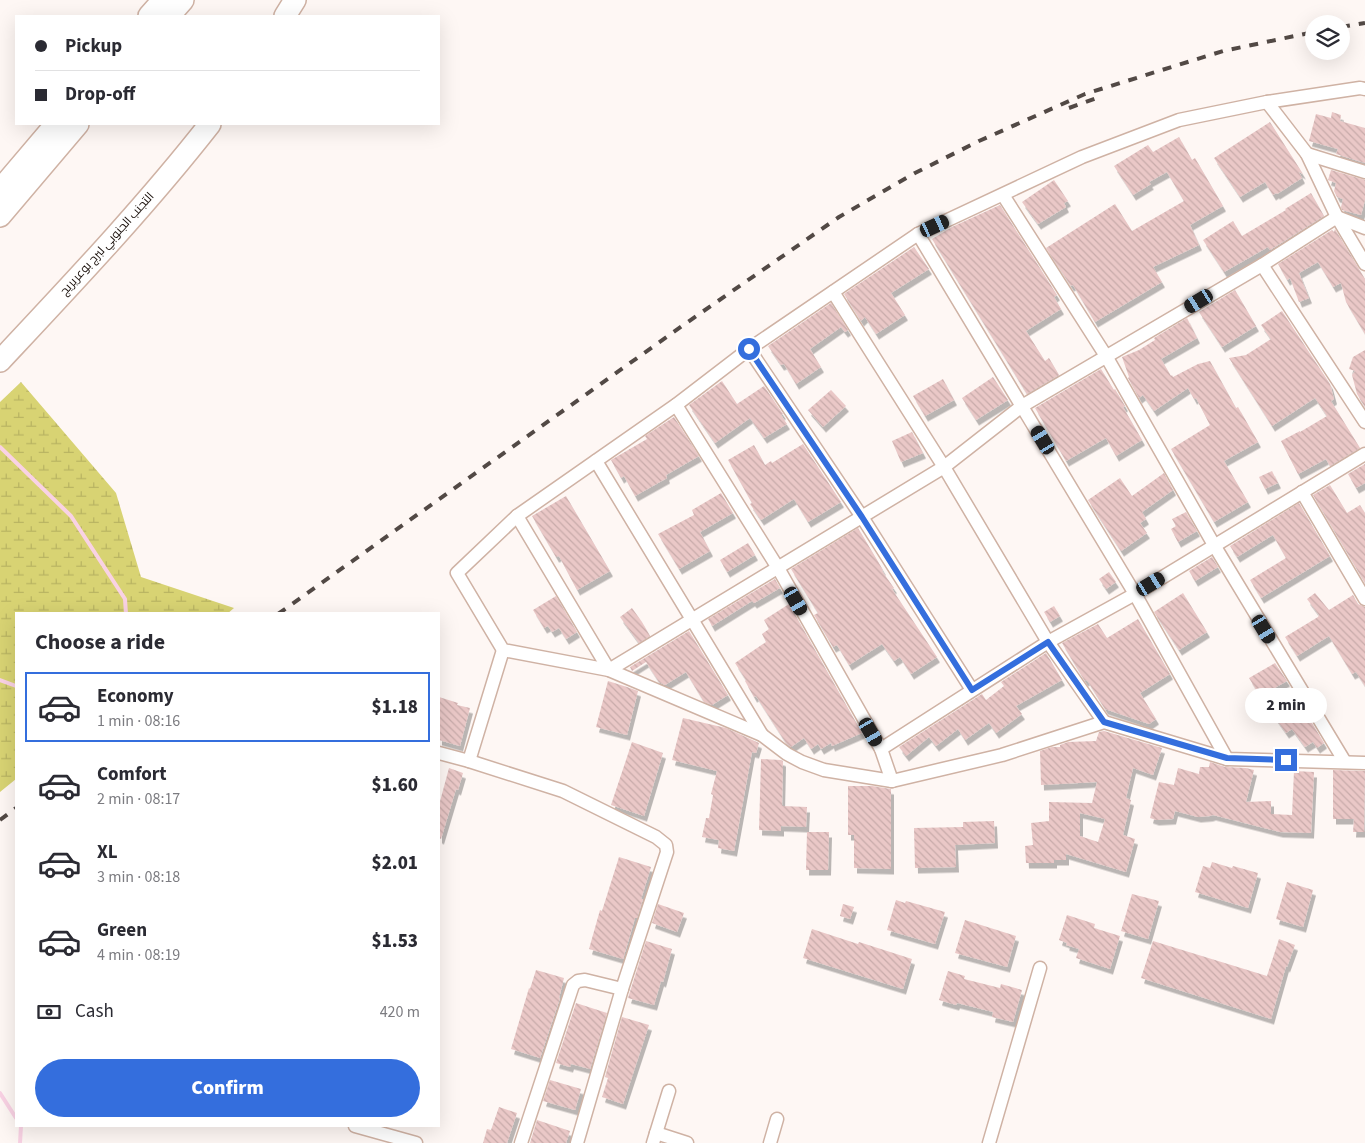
<!DOCTYPE html>
<meta charset="utf-8">
<style>
:root{--surface:#fff;--page:#f7f7f7;--text:#2b2b33;--muted:#7c7c81;--line:#e1e1e2;--accent:#346edd}
body{margin:0;font-family:"Source Sans 3",Cairo,sans-serif;background:var(--page);color:var(--text);height:100vh;display:flex;flex-direction:column;font-size:19px;white-space:nowrap}
*{box-sizing:border-box;margin:0}
p{font-size:16px;color:var(--muted)}
.icon{flex:none;width:28px;height:28px;fill:none;stroke:currentColor;stroke-width:2;stroke-linecap:round;stroke-linejoin:round}
.map{position:relative;flex:1;overflow:hidden}
.drawer{position:absolute;left:15px;top:612px;width:425px;height:515px;display:flex;flex-direction:column;background:var(--surface);border-radius:0px;box-shadow:0 5px 20px #0002}
.drawer>*{flex:none}
.banner{position:absolute;left:15px;top:15px;width:425px;height:110px;border-radius:0px;box-shadow:0 5px 20px #0002;display:grid;align-content:center;height:110px;padding:0 20px;background:var(--surface)}
.fabs{position:absolute;left:1305px;top:15px;display:grid;gap:10px}
.fabs a{display:grid;place-items:center;width:45px;height:45px;border-radius:50%;background:var(--surface);box-shadow:0 5px 20px #0002;font-size:25px}
.end{position:absolute;width:22px;height:22px;margin:-11px;border:6px solid #346edd;background:#fff;box-shadow:0 0 0 2px #fff}
.from{border-radius:50%}
.bubble{position:absolute;height:35px;border-radius:18px;background:var(--surface);box-shadow:0 5px 20px #0002;font-size:16px;font-weight:800;line-height:35px;text-align:center}
.car{position:absolute;width:15px;height:30px;margin:-15px -8px;border-radius:6px;box-shadow:0 0 4px 1px #0007;background:linear-gradient(#222 24%,#8ab4d8 0 40%,#222 0 76%,#8ab4d8 0 86%,#222 0)}
.banner b{display:flex;align-items:center;gap:18px;height:48px;font-size:19px}
.banner b+b{border-top:1px solid var(--line)}
.banner i{width:12px;height:12px;background:var(--text)}
ul{padding:0;list-style:none}
li{display:flex;align-items:center;gap:15px;height:70px;margin:0 10px 8px;padding:0 10px;border:2px solid transparent;border-radius:0px}
li div{flex:1}
li b{display:block;font-size:19px}
li em{font-style:normal;font-weight:800}
li.current{border-color:var(--accent)}
li>.icon{width:45px;height:45px;stroke-width:1.5}
h2{padding:0 20px;font-size:22px;line-height:60px}
.pay{display:flex;align-items:center;gap:12px;height:55px;padding:0 20px;font-size:19px}
.pay p{margin-inline-start:auto}
.button{display:flex;gap:10px;margin-top:auto;padding:10px 20px}
.button a{flex:1;height:58px;border-radius:30px;background:var(--accent);color:#fff;font-size:20px;font-weight:800;line-height:58px;text-align:center}
.map>svg:first-child{display:block}
.wetland{fill:url(#wetland-marsh)}
.lines{fill:none;stroke-linecap:round;stroke-linejoin:round}
.stream{stroke:#f9d2e4;stroke-width:4}
.building{fill:url(#building-back-hatch);fill-rule:evenodd;filter:url(#shadow)}
.minor-casing{stroke:#cfb2a4;stroke-width:15}
.trunk-casing{stroke:#cfb2a4;stroke-width:24}
.minor{stroke:#fff;stroke-width:12}
.trunk{stroke:#fff;stroke-width:21}
.rail{stroke:#524945;stroke-width:4;stroke-dasharray:9 9;stroke-linecap:butt}
.route{stroke:#346edd;stroke-width:6}
.labels{text-anchor:middle;dominant-baseline:central;stroke-width:5;stroke-linejoin:round;paint-order:stroke}
.street-label{font-size:12px;fill:#180e09;stroke:#fff}
</style>
<div class="map">
<svg width="1365" height="1143" viewBox="0 0 1365 1143">
<defs>
<pattern id="wetland-marsh" width="20" height="14" patternUnits="userSpaceOnUse" patternTransform="scale(1.25)"><rect width="20" height="14" fill="#d8d373"/><path d="M1 5h8M5 5V1M11 12h8M15 12V8" fill="none" stroke="#b9b462"/></pattern>
<pattern id="building-back-hatch" width="6" height="6" patternUnits="userSpaceOnUse" patternTransform="scale(1.25)"><rect width="6" height="6" fill="#eac8c7"/><path d="M-1 5l2 2M0 0l6 6M5-1l2 2" fill="none" stroke="#c8abaa"/></pattern>
<filter id="shadow"><feDropShadow dx="3" dy="5.5" stdDeviation="0" flood-color="#0004"/></filter>
</defs>
<rect width="100%" height="100%" fill="#fef7f4"/>
<polygon class="wetland" points="21,382 116,493 141,577 234,608 227,614 16,614 16,779 0,792 0,402"/>
<g class="lines">
<g class="stream">
<polyline points="0,447 71,516 125,599 126,614"/>
<polyline points="0,680 16,686"/>
<polyline points="0,1093 16,1118"/>
<polyline points="20,1143 21,1126"/>
</g>
</g>
<g class="building">
<polygon points="1332,112 1341,115 1340,121 1365,128 1365,163 1336,154 1338,149 1309,141 1316,114 1331,118"/>
<polygon points="1270,122 1303,174 1299,172 1302,178 1277,194 1276,193 1273,195 1265,182 1240,197 1214,158"/>
<polygon points="1179,137 1192,160 1195,158 1223,206 1190,225 1199,245 1153,267 1162,282 1095,322 1073,285 1071,286 1046,248 1115,204 1132,231 1184,201 1167,172 1149,182 1151,184 1133,195 1114,166 1148,145 1153,152"/>
<polygon points="1331,170 1365,180 1365,200 1361,215 1342,210 1341,207 1343,199 1337,197 1334,191 1336,183 1328,180"/>
<polygon points="1054,180 1068,201 1064,203 1066,207 1038,224 1022,202"/>
<polygon points="1311,193 1324,216 1270,250 1268,247 1224,272 1203,240 1233,221 1242,236 1286,210 1285,209"/>
<polygon points="1000,205 1057,295 1054,297 1061,309 1026,331 1045,361 1049,358 1059,375 1027,394 932,239 952,227"/>
<polygon points="1335,229 1365,279 1365,334 1346,302 1341,283 1333,287 1318,262 1299,273 1309,298 1299,302 1290,278 1287,280 1278,264 1332,230 1334,232"/>
<polygon points="914,247 929,269 891,293 905,315 876,334 865,317 861,321 844,294"/>
<polygon points="1235,290 1256,326 1222,347 1199,312"/>
<polygon points="831,303 848,330 845,332 841,327 810,349 821,367 796,384 784,364 781,365 768,346"/>
<polygon points="1282,311 1330,384 1334,399 1331,401 1360,448 1330,466 1326,459 1298,474 1281,441 1300,431 1300,432 1327,416 1315,398 1272,426 1229,358 1246,355 1271,339 1261,325"/>
<polygon points="1187,318 1197,338 1161,359 1171,376 1172,375 1173,377 1198,364 1210,361 1236,408 1238,407 1258,442 1224,461 1248,502 1214,522 1171,449 1210,425 1196,398 1194,399 1188,388 1154,411 1143,395 1139,398 1128,378 1129,377 1122,357 1139,350 1155,340 1154,338"/>
<polygon points="1365,350 1365,407 1357,394 1352,375 1355,371 1349,369 1353,357"/>
<polygon points="1101,369 1114,390 1115,389 1125,406 1123,407 1142,440 1116,456 1106,438 1066,461 1035,408"/>
<polygon points="993,377 1008,400 976,420 962,398"/>
<polygon points="943,379 954,400 925,416 913,396"/>
<polygon points="722,381 737,404 764,386 783,414 781,415 787,424 764,438 750,418 715,443 689,405"/>
<polygon points="831,390 846,406 823,427 808,410"/>
<polygon points="674,417 699,456 666,475 667,478 635,496 624,476 621,478 611,460 647,439 645,436"/>
<polygon points="912,432 923,453 901,462 892,441"/>
<polygon points="803,444 841,502 808,522 794,499 761,520 750,504 752,503 728,460 754,445 765,465 771,461 772,463"/>
<polygon points="1365,464 1365,483 1356,488 1348,474"/>
<polygon points="1272,471 1278,483 1265,489 1259,477"/>
<polygon points="1164,473 1173,490 1142,512 1146,519 1140,523 1147,533 1121,551 1088,500 1120,478 1132,496"/>
<polygon points="1330,485 1347,513 1360,505 1365,513 1365,583 1313,495"/>
<polygon points="721,493 733,513 700,532 710,551 679,569 658,534 694,515 692,510"/>
<polygon points="566,496 610,571 577,590 559,556 556,557 532,516"/>
<polygon points="1299,503 1330,556 1261,598 1250,580 1286,558 1273,535 1237,557 1230,546"/>
<polygon points="1186,512 1197,531 1178,542 1171,529 1176,526 1172,519"/>
<polygon points="858,528 883,570 882,571 894,588 892,589 937,657 911,674 900,657 894,661 882,644 849,665 837,645 833,647 814,615 818,613 791,569"/>
<polygon points="748,543 755,555 727,572 720,560"/>
<polygon points="1212,557 1218,567 1195,581 1189,571"/>
<polygon points="1109,572 1116,582 1106,589 1099,579"/>
<polygon points="775,579 780,588 754,603 752,601 712,626 708,619"/>
<polygon points="1183,593 1207,632 1179,650 1154,612"/>
<polygon points="1315,593 1329,610 1353,595 1358,604 1365,607 1365,686 1356,672 1352,674 1329,636 1297,656 1285,637 1318,617 1319,615 1307,599"/>
<polygon points="556,596 577,632 566,639 559,628 552,632 548,626 544,628 533,610"/>
<polygon points="789,604 862,733 832,746 831,743 821,749 818,744 811,749 804,738 791,747 786,743 756,696 754,697 745,681 746,680 735,663 766,642 762,634 769,629 764,620"/>
<polygon points="1054,606 1060,616 1050,622 1044,612"/>
<polygon points="632,608 642,622 650,636 639,643 620,617"/>
<polygon points="1138,619 1170,674 1140,693 1156,719 1149,724 1105,709 1087,680 1085,681 1080,673 1062,643 1098,624 1107,638"/>
<polygon points="689,631 728,695 712,705 704,702 686,672 665,685 659,682 646,662 632,671 630,667"/>
<polygon points="1046,653 1062,680 1016,706 1022,714 996,733 989,723 965,740 958,729 936,746 929,737 906,756 899,747 982,694 986,700 1004,686 1001,682"/>
<polygon points="1275,663 1287,681 1260,696 1249,678"/>
<polygon points="608,681 627,687 638,691 627,735 596,727"/>
<polygon points="439,697 458,703 457,705 470,708 460,746 439,740"/>
<polygon points="1298,700 1324,743 1317,748 1313,742 1305,747 1292,729 1286,733 1274,716"/>
<polygon points="683,718 726,728 759,743 756,753 752,752 734,851 718,848 719,840 702,837 706,818 709,818 713,795 711,794 717,771 672,760"/>
<path d="M1104,731l58,17 -9,27 -20,-7 -7,30 5,2 -8,35 12,4 -9,33 -60,-18v6h-12v3h-28l-1,-17 8,-1 -2,-22 18,-2v-19l43,1 5,-21 -56,3 -1,-34 12,-4h8v-2l8,-3 28,-1 3,-9zM1080,813l25,6 -7,23 -18,-6z"/>
<polygon points="632,742 663,753 644,816 611,805"/>
<polygon points="761,759 781,760 783,761 782,806 807,807 806,827 781,826 781,831 759,830"/>
<polygon points="1210,762 1225,767 1246,768 1254,770 1246,802 1271,801 1271,814 1292,815 1294,771 1314,772 1311,833 1280,832 1213,815 1210,816 1198,817 1175,811 1173,819 1156,820 1150,818 1159,782 1174,785 1178,768 1199,774 1200,767 1209,767"/>
<polygon points="449,768 463,773 458,790 456,789 441,839 439,838 439,805"/>
<polygon points="1333,770 1365,771 1364,832 1353,832 1354,819 1333,819"/>
<polygon points="848,786 872,786 891,789 891,869 854,868 854,835 848,835"/>
<polygon points="994,821 995,843 955,845 956,867 915,868 914,828 963,827 963,822"/>
<polygon points="807,832 829,832 828,870 806,870"/>
<polygon points="619,857 651,867 641,899 643,899 637,918 635,918 623,959 589,949 600,910 602,911"/>
<polygon points="1212,862 1232,868 1233,866 1258,873 1248,908 1195,892 1203,866 1210,868"/>
<polygon points="1287,882 1313,890 1303,927 1276,919"/>
<polygon points="1132,894 1159,901 1148,939 1121,931"/>
<polygon points="896,900 905,903 906,901 945,912 935,944 887,930"/>
<polygon points="658,904 684,913 677,932 652,923"/>
<polygon points="843,904 854,907 850,919 840,916"/>
<polygon points="1067,915 1095,924 1094,928 1120,936 1110,969 1076,958 1079,949 1066,945 1067,943 1059,940"/>
<polygon points="965,920 1016,936 1007,967 955,953"/>
<polygon points="812,929 858,944 859,942 912,959 903,989 803,958"/>
<polygon points="1279,939 1295,945 1287,967 1286,966 1271,1019 1141,978 1153,941 1267,976"/>
<polygon points="646,941 672,949 663,982 661,981 654,1005 628,998"/>
<polygon points="536,970 564,978 559,998 560,998 540,1058 511,1049 529,988 530,989"/>
<polygon points="948,971 965,976 964,979 1000,988 1001,984 1022,990 1013,1022 992,1017 993,1012 957,1003 956,1005 939,1000"/>
<polygon points="576,1003 607,1013 590,1069 571,1064 570,1067 556,1063"/>
<polygon points="622,1017 649,1025 623,1104 602,1097 608,1078 605,1077"/>
<polygon points="550,1080 581,1089 575,1110 543,1101"/>
<polygon points="499,1107 517,1113 507,1143 483,1143 487,1129 491,1130"/>
<polygon points="537,1120 570,1131 566,1143 530,1143"/>
</g>
<g class="lines">
<defs>
<g id="minor">
<polyline points="1365,89 1360,88 1267,102 1179,120 1082,157 918,234 749,349 676,405 517,516 457,573 503,650 609,670 762,735 787,754 802,762 824,770 892,781 1002,755 1104,722 1227,759 1365,763"/>
<polyline points="1267,102 1307,154 1337,217 1365,264"/>
<polyline points="1307,154 1365,172"/>
<polyline points="1003,195 1106,356 1214,545 1345,762"/>
<polyline points="918,234 1135,594 1227,759"/>
<polyline points="1262,265 1365,422"/>
<polyline points="833,292 944,467 1048,642 1104,722"/>
<polyline points="749,349 862,517 972,690"/>
<polyline points="676,405 778,568 881,749 892,781"/>
<polyline points="596,461 762,735"/>
<polyline points="1302,492 1365,599"/>
<polyline points="517,516 609,670 944,467 1022,406 1262,265 1337,217 1365,228"/>
<polyline points="881,749 1048,642 1135,594 1365,454"/>
<polyline points="439,753 469,761 563,791 656,837 666,845 667,852 622,989 577,1143"/>
<polyline points="469,761 503,650"/>
<polyline points="355,1126 416,1143"/>
<polyline points="656,1133 687,1143"/>
<polyline points="521,1143 573,985 578,981 585,980 622,989"/>
<polyline points="653,1143 669,1091"/>
<polyline points="770,1143 777,1119"/>
<polyline points="989,1143 1040,968"/>
</g>
<g id="trunk">
<polyline points="149,16 163,0"/>
<polyline points="169,16 183,0"/>
<polyline points="285,16 295,0"/>
<polyline points="0,190 56,124"/>
<polyline points="0,216 78,124"/>
<path d="M0,361c72,-77 145,-154 210,-237"/>
</g>
</defs>
<use href="#minor" class="minor-casing"/>
<use href="#trunk" class="trunk-casing"/>
<use href="#minor" class="minor"/>
<use href="#trunk" class="trunk"/>
<g class="rail">
<polyline points="1341,27 1365,23"/>
<polyline points="1069,108 1102,96"/>
<polyline points="278,614 682,326 839,217 915,173 979,141 1085,94 1223,51 1314,32"/>
<polyline points="0,820 16,808"/>
</g>
</g>
<g class="lines">
<polyline class="route" points="749,349 862,517 972,690 1048,642 1104,722 1227,758 1286,760"/>
</g>
<g class="labels">
<g class="street-label">
<text transform="translate(107 244) rotate(-48)">التجنب الجنوبي لبرج بوعريريج</text>
</g>
</g>
</svg>
<div class="fabs">
<a><svg class="icon" aria-label="layers" viewBox="0 0 24 24"><path d="M12 4l9 5-9 5-9-5zM3 14l9 5 9-5"/></svg></a>
</div>
<i class="end from" style="left:749px;top:349px"></i>
<i class="end" style="left:1286px;top:760px"></i>
<div class="bubble" style="left:1245px;top:688px;width:82px">2 min</div>
<i class="car" style="left:935px;top:226px;rotate:65deg"></i>
<i class="car" style="left:1199px;top:301px;rotate:239deg"></i>
<i class="car" style="left:1043px;top:440px;rotate:329deg"></i>
<i class="car" style="left:1151px;top:584px;rotate:59deg"></i>
<i class="car" style="left:796px;top:601px;rotate:150deg"></i>
<i class="car" style="left:1264px;top:629px;rotate:149deg"></i>
<i class="car" style="left:871px;top:732px;rotate:150deg"></i>
<div class="banner">
<b><i class="from"></i>Pickup</b>
<b><i></i>Drop-off</b>
</div>
<section class="drawer">
<h2>Choose a ride</h2>
<ul>
<li class="current"><svg class="icon" aria-label="car" viewBox="0 0 24 24"><path d="M5 17H2v-5l4-1 3-4h7l3 4 3 1v5h-3M9 17h6M6 11h13"/><circle cx="7" cy="17" r="2"/><circle cx="17" cy="17" r="2"/></svg><div><b>Economy</b><p>1 min · 08:16</p></div><em>$1.18</em></li>
<li><svg class="icon" aria-label="car" viewBox="0 0 24 24"><path d="M5 17H2v-5l4-1 3-4h7l3 4 3 1v5h-3M9 17h6M6 11h13"/><circle cx="7" cy="17" r="2"/><circle cx="17" cy="17" r="2"/></svg><div><b>Comfort</b><p>2 min · 08:17</p></div><em>$1.60</em></li>
<li><svg class="icon" aria-label="car" viewBox="0 0 24 24"><path d="M5 17H2v-5l4-1 3-4h7l3 4 3 1v5h-3M9 17h6M6 11h13"/><circle cx="7" cy="17" r="2"/><circle cx="17" cy="17" r="2"/></svg><div><b>XL</b><p>3 min · 08:18</p></div><em>$2.01</em></li>
<li><svg class="icon" aria-label="car" viewBox="0 0 24 24"><path d="M5 17H2v-5l4-1 3-4h7l3 4 3 1v5h-3M9 17h6M6 11h13"/><circle cx="7" cy="17" r="2"/><circle cx="17" cy="17" r="2"/></svg><div><b>Green</b><p>4 min · 08:19</p></div><em>$1.53</em></li>
</ul>
<div class="pay"><svg class="icon" aria-label="cash" viewBox="0 0 24 24"><path d="M3 7h18v10H3z"/><circle cx="12" cy="12" r="2"/></svg>Cash<p>420 m</p></div>
<div class="button"><a>Confirm</a></div>
</section>
</div>
